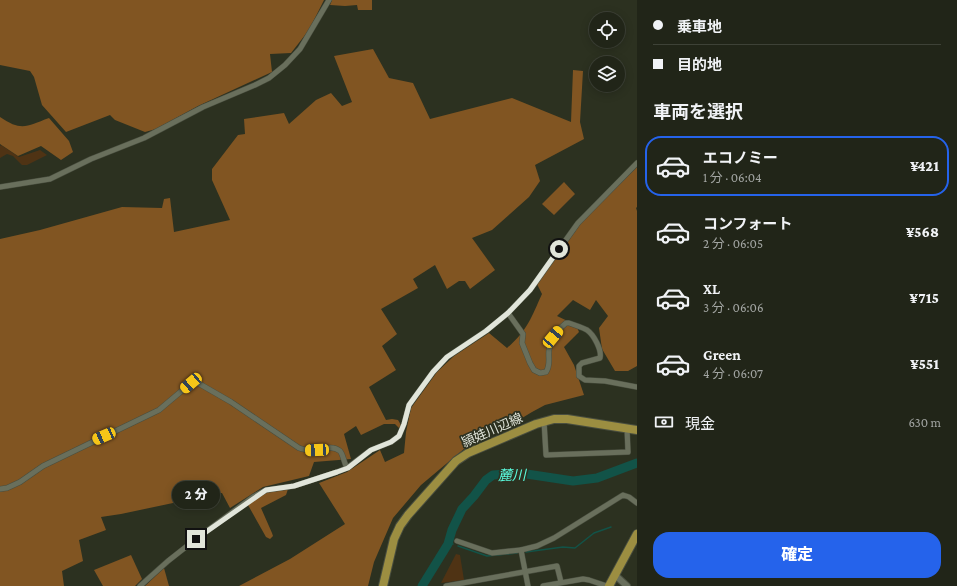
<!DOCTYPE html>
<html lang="ja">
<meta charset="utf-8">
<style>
:root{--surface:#212518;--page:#2d3125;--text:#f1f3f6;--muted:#a2a5a2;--line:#3e4237;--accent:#2563eb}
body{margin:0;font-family:"Crimson Pro","Noto Sans JP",serif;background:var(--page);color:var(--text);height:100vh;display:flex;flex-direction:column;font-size:15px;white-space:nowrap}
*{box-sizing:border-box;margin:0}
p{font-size:13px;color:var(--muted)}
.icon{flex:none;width:22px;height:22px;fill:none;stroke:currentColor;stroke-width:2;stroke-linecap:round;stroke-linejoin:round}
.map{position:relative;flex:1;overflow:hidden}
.side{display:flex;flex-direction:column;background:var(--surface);width:320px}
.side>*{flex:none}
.top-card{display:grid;align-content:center;height:88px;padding:0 16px;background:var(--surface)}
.controls{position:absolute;left:589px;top:12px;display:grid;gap:8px}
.controls a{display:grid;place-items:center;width:36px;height:36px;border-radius:50%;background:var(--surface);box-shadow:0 2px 10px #0003,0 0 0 1px var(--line);font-size:20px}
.end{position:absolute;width:18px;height:18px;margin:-9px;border:5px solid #e1e5da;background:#111;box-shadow:0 0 0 2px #111}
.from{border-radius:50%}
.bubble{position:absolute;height:28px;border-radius:14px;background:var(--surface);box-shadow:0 2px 10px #0003,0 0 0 1px var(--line);font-size:13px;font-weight:800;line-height:28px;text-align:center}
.car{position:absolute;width:12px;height:24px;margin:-12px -6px;border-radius:5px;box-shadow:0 0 3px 1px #0007;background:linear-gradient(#f5c518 24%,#345 0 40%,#f5c518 0 76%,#345 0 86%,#f5c518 0)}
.top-card b{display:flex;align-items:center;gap:14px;height:38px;font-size:15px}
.top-card b+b{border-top:1px solid var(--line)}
.top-card i{width:10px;height:10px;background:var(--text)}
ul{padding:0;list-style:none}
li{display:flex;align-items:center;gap:12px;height:60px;margin:0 8px 6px;padding:0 8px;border:2px solid transparent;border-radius:16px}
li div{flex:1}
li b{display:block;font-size:15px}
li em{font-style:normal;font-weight:800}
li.selected{border-color:var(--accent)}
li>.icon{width:36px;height:36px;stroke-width:1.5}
h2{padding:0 16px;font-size:18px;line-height:48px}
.pay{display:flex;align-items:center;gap:10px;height:44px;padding:0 16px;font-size:15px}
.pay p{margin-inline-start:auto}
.cta{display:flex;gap:8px;margin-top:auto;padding:8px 16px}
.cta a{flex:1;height:46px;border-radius:16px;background:var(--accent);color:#fff;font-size:16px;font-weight:800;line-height:46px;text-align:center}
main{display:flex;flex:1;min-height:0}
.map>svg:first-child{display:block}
.green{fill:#4f3314}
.forest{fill:#815522}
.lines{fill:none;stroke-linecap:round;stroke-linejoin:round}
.stream{stroke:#125348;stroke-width:1.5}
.river{stroke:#125348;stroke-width:9}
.minor-casing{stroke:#494e3f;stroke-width:6}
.tertiary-casing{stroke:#494e3f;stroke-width:8}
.primary-casing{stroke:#494e3f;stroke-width:10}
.minor{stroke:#696f5c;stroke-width:5}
.tertiary{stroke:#696f5c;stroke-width:6}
.primary{stroke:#9c8e41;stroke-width:8}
.route{stroke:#e1e5da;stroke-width:5}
.labels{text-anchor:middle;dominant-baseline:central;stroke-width:3.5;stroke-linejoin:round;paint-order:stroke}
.street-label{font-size:13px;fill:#e1e5da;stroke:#2c3120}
.water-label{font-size:14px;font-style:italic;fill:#5afcde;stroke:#2c3120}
</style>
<main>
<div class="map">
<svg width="637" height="586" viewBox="0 0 637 586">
<rect width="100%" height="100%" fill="#2c3120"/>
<g class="green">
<polygon points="1,145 19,157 40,150 47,155 27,165 22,165 13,156 7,154 0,158 0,146"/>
<polygon points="456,554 460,555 464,580 441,583"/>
</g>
<g class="forest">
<polygon points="0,0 324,0 309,30 291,53 270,54 272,72 198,106 156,129 145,132 115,120 110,115 66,132 42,105 34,77 30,71 0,65"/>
<polygon points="332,0 372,0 372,10 358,10 357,5 345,6 330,5"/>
<polygon points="373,49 389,78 413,83 430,119 512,98 571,122 573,70 583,71 580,122 584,139 535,165 540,181 529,197 492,230 472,238 495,270 470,289 465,281 459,281 447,289 435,265 413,279 418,288 381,309 397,334 382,346 396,370 369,387 386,420 392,419 398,420 401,425 400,429 395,424 384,424 361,435 356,426 344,434 351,459 314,462 309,476 263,487 230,508 222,493 204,494 189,491 182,493 173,503 121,514 101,517 106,530 79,540 83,561 62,571 64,586 0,586 0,239 40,230 122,207 162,208 164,199 170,198 174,232 230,220 212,180 212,169 238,135 245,134 244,119 284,113 289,124 316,100 331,93 342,106 352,102 334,56"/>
<path d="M0,117c22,15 27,9 49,1l20,23 4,11 -12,8 -20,-14 -23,10 -18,-12z"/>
<path d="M637,167v40l-1,1 1,3v155l-9,5h-13l-13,-22 -3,-21 9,-12 -12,-16 -6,10 -17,-10 -16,16 19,9 3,7 -15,15 10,18 10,30 -39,10 -13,7 -25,15 -36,16 -50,42 -28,33 -19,44 -6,24h-129l51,-27 55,-35 -26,-41 28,-11 33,-22 5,12 19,-9 2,-21 5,-24 26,-36 17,-16 35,-23 18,15c21,-18 24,-30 35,-54l-5,-10 44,-61z"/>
<polygon points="564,182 575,194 554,215 542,204"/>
<polygon points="288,489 286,495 261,508 272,533 273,536 270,539 266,537 248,505 267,492"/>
<polygon points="131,555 142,579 135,586 103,586 94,570"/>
<polygon points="164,568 169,586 145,586"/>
</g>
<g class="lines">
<g class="stream">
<polyline points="448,544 453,544"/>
<polyline points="458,546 487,556 517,553"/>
<polyline points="526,552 563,547 575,548 594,533 611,527"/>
</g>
<polyline class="river" points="422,586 448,544 452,530 462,509 474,496 486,480 493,475 520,473 573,481 597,478 637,463"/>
<defs>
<g id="minor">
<polyline points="0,187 50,179 91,159 144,138 203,107 255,85 269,78 285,65 300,49 329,0"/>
<path d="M508,313l15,21 -1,9 8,20 4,7 6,3 6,-1c5,-7 2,-14 3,-22 1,-11 9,-21 17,-27h3c6,2 12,4 18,7 7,5 15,20 13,28l-18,5 -3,3v10l6,4 20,1 32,6"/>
<polyline points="544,421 546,455 628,452 627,428"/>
<path d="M0,489l7,-1 13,-6 23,-16 116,-56 32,-27h7l33,19 68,46c3,1 6,2 9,2 10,1 23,-6 32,1 3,3 4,12 7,17"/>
<polyline points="457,541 492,553 521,550"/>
<polyline points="140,586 168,561 196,539 253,497 266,490 294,486 337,472 347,468 371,450 391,442 399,436 404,424 409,405 433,372 447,357 486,331 508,313 530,290 578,223 637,163"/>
<polyline points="446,586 557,566 561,582"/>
<polyline points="528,586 521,550 537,546 554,538 623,495 629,497 637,503"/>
<polyline points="543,586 583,579 589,580 607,586"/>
</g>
<polyline id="tertiary" points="615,575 627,586"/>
<g id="primary">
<polyline points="383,586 394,539 400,526 408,515 456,461 468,453 536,424 554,419 567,419 637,430"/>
<polyline points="609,586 637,534"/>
</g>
</defs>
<use href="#minor" class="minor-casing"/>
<use href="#tertiary" class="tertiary-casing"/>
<use href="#primary" class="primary-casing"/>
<use href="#minor" class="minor"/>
<use href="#tertiary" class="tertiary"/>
<use href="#primary" class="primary"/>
</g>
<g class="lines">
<polyline class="route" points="196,539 266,490 294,486 337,472 348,468 371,450 391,442 399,436 404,424 409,405 433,372 447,357 486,331 508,313 530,290 559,249"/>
</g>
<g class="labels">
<g class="street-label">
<text transform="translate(492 430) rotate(-24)">頴娃川辺線</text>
</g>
<g class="water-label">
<text transform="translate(512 475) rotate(-1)">麓川</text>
</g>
</g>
</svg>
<div class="controls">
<a><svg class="icon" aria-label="locate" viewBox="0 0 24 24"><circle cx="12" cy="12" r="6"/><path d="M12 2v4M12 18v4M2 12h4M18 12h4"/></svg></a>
<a><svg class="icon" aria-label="layers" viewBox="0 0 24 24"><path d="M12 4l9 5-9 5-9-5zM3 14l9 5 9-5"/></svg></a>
</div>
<i class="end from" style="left:559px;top:249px"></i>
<i class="end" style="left:196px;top:539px"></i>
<div class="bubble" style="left:172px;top:481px;width:48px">2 分</div>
<i class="car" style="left:553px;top:337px;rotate:40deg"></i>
<i class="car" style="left:191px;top:383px;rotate:229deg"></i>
<i class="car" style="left:104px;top:436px;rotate:246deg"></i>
<i class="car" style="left:317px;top:450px;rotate:267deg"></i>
</div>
<section class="side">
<div class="top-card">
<b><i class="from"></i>乗車地</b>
<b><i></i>目的地</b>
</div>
<h2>車両を選択</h2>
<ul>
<li class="selected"><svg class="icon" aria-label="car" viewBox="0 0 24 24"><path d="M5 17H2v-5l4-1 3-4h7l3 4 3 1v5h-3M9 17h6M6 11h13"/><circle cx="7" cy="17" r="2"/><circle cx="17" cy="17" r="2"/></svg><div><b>エコノミー</b><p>1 分 · 06:04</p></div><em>¥421</em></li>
<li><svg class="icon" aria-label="car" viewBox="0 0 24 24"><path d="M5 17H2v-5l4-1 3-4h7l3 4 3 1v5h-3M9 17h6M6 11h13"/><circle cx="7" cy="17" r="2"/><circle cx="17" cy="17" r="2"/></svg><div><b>コンフォート</b><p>2 分 · 06:05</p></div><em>¥568</em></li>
<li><svg class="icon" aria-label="car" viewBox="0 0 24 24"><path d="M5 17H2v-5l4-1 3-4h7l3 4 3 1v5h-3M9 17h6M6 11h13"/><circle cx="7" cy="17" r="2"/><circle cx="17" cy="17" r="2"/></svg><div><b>XL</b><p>3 分 · 06:06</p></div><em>¥715</em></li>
<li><svg class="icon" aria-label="car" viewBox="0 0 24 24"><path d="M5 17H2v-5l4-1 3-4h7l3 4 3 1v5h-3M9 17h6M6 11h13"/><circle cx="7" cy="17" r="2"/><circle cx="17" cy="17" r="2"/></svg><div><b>Green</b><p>4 分 · 06:07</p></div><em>¥551</em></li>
</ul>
<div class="pay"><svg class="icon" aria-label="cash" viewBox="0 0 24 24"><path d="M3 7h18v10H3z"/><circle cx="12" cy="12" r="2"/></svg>現金<p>630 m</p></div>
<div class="cta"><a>確定</a></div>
</section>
</main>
